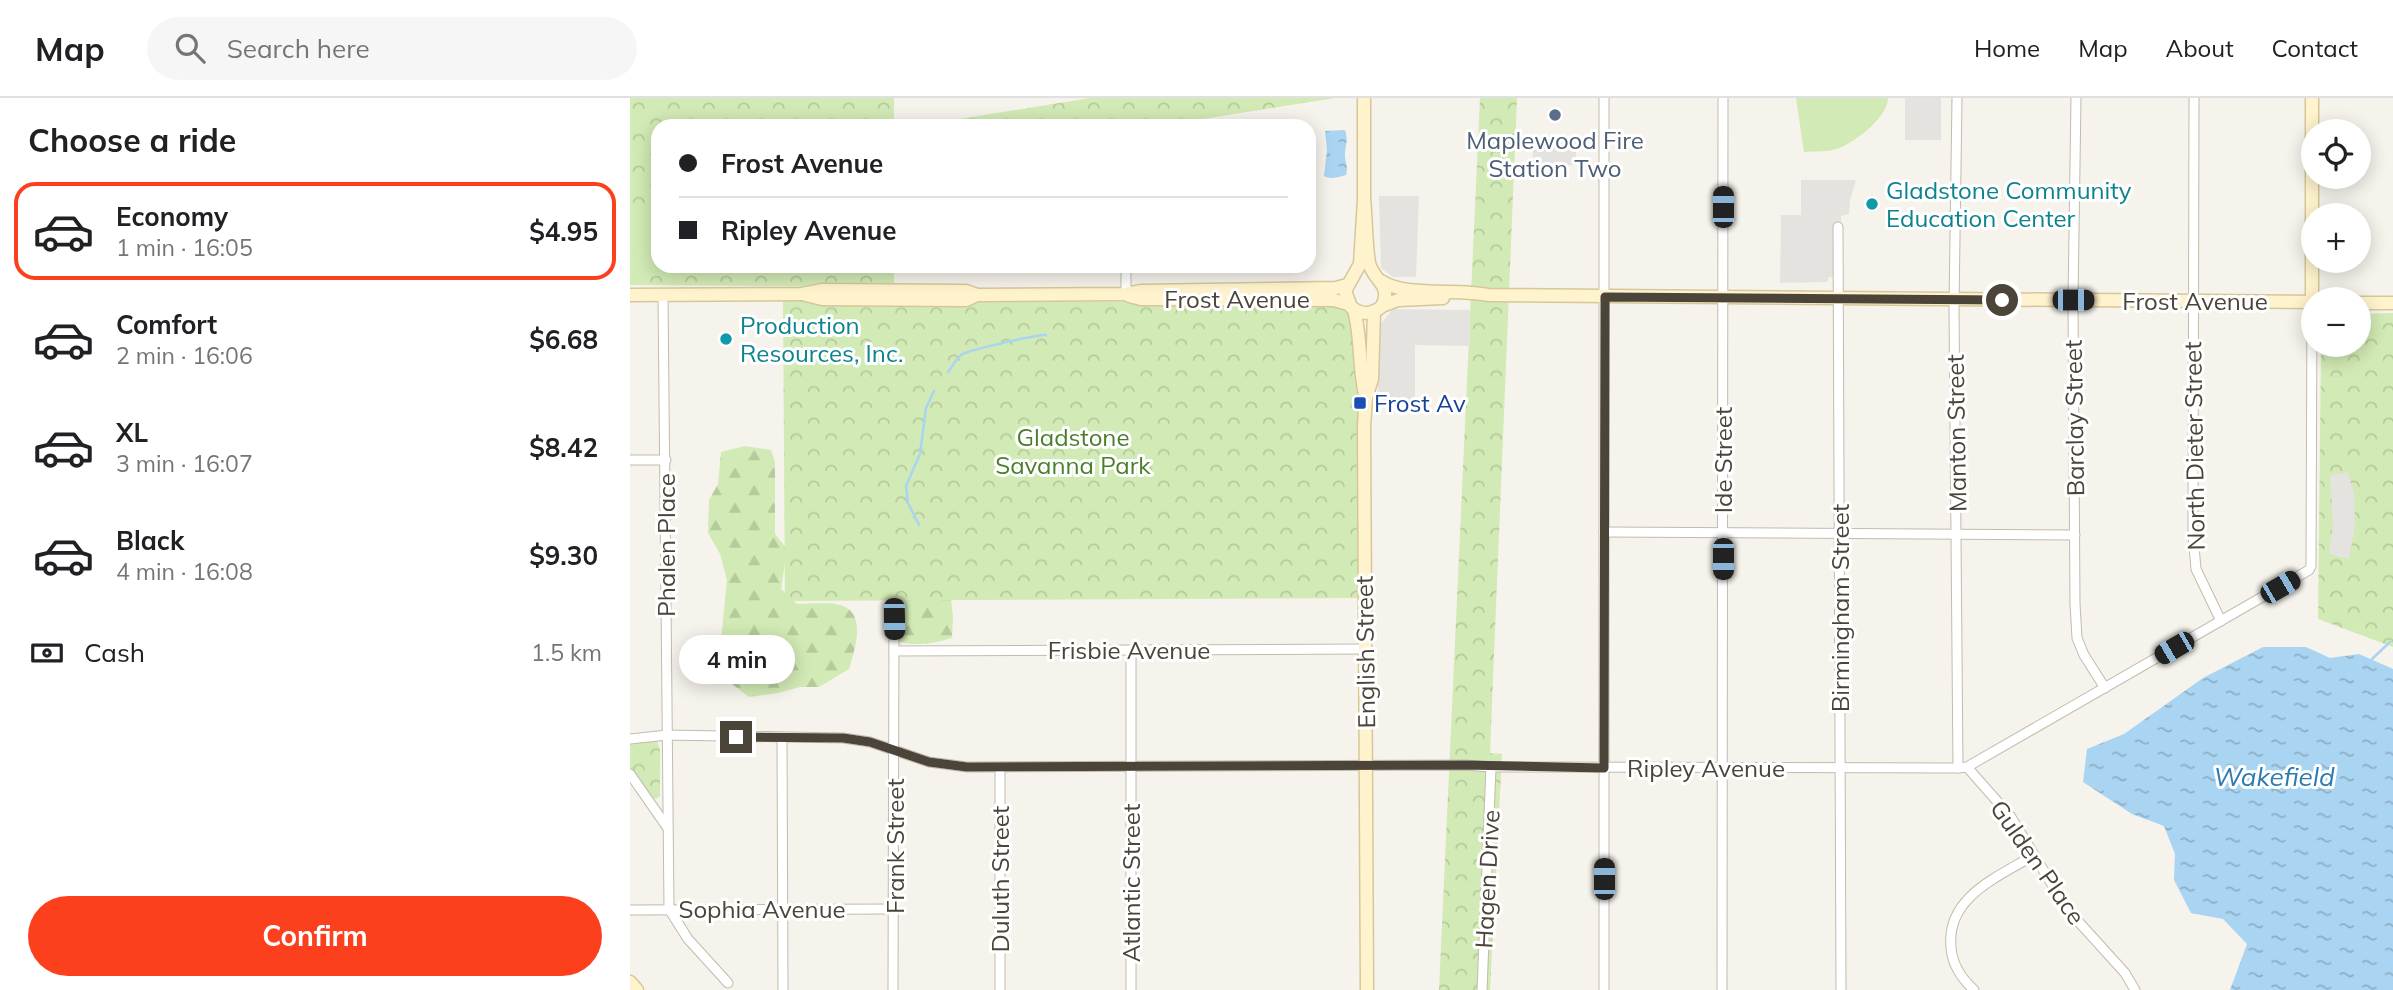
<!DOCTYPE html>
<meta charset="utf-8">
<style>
:root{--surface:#fff;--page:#f6f6f6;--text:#202124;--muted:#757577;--line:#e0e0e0;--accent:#fc3f1d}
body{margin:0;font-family:Mulish,sans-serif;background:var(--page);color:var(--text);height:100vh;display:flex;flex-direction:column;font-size:26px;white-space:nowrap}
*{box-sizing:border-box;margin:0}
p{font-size:23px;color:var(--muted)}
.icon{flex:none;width:38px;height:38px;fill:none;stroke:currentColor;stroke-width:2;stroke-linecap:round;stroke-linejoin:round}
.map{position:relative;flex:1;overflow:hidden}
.details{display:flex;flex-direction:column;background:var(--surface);width:630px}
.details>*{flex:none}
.guide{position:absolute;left:21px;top:21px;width:665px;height:154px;border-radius:21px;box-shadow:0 4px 18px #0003;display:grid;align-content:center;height:154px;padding:0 28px;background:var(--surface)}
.fabs{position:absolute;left:1671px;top:21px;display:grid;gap:14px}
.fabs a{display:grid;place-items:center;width:70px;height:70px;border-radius:50%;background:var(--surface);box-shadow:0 4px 18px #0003;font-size:35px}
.end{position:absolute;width:32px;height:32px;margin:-16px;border:9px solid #4b4439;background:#fff;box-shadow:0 0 0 4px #fff}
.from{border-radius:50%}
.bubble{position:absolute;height:49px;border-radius:24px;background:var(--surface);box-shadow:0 4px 18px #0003;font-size:23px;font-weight:700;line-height:49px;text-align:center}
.car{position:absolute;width:21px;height:42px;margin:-21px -10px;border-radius:9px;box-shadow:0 0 5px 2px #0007;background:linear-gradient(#222 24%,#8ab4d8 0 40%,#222 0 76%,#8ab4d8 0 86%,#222 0)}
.guide b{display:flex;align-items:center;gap:24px;height:66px;font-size:26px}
.guide b+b{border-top:2px solid var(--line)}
.guide i{width:18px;height:18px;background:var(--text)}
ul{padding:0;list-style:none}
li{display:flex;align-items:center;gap:21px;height:98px;margin:0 14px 10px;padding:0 14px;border:4px solid transparent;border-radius:21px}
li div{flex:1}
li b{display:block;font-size:26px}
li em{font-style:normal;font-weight:700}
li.on{border-color:var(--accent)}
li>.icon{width:63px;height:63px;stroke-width:1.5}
h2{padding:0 28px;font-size:32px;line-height:84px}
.pay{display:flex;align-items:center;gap:18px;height:77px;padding:0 28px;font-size:26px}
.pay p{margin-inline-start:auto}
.action{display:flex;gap:14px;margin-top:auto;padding:14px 28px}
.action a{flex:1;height:80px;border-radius:42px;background:var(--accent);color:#fff;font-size:28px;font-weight:700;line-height:80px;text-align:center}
header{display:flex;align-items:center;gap:42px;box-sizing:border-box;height:98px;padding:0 35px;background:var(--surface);border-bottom:2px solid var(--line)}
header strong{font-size:33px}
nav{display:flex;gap:38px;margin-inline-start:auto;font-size:24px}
.search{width:490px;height:63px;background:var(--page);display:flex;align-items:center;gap:18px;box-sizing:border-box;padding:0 24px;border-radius:38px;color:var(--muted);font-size:26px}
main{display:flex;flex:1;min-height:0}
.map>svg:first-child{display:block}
.forest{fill:url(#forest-firs)}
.park{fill:url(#park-crowns)}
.pitch{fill:#d2eab5}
.parking{fill:#e5e3e0}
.water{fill:url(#water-ripples)}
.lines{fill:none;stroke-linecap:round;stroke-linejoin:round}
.stream{stroke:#a9d4f2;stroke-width:2.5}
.street-casing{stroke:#c2bbae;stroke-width:11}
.secondary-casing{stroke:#d6c79b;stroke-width:15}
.street{stroke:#fff;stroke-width:9}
.secondary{stroke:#fff3cd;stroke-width:12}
.route{stroke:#4b4439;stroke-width:9}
.service-dot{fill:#5c6f8a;stroke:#fff;stroke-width:2.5}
.culture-dot{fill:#0f9aa8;stroke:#fff;stroke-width:2.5}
.transit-dot{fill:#1a4fb4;stroke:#fff;stroke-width:2.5}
.labels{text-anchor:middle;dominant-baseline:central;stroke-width:6;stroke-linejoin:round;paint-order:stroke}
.service-label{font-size:24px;fill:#4e5e75;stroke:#fff}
.culture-label{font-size:24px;fill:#0d838f;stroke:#fff;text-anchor:start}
.street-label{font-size:24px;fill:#4b4439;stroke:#fff}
.transit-label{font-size:24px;fill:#164399;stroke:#fff;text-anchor:start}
.park-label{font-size:24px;fill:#4a7f2a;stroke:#fff}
.water-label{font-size:26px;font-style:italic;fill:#2e7ab2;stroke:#fff}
</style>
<header>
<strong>Map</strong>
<div class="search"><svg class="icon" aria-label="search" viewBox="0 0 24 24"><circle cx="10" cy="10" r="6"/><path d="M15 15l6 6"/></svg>Search here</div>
<nav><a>Home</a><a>Map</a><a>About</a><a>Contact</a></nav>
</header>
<main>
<section class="details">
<h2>Choose a ride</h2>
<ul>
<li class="on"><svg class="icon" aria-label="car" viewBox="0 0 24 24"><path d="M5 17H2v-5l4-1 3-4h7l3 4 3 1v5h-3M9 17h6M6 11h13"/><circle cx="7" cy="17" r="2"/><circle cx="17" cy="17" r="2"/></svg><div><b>Economy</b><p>1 min · 16:05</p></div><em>$4.95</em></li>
<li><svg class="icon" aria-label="car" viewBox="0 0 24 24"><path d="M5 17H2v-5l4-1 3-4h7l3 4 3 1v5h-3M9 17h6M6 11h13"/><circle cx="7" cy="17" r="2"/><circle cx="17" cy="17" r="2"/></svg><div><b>Comfort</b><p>2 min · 16:06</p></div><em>$6.68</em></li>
<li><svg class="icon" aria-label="car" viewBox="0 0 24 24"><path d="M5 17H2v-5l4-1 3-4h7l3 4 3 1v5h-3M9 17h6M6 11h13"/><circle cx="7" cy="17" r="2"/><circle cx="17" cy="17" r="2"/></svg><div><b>XL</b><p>3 min · 16:07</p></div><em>$8.42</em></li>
<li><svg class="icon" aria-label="car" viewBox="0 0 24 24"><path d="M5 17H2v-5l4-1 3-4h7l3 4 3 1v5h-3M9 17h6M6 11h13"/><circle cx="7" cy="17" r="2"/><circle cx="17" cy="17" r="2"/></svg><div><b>Black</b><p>4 min · 16:08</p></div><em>$9.30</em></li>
</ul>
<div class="pay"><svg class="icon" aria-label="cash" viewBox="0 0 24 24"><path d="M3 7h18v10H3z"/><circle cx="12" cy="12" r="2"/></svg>Cash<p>1.5 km</p></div>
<div class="action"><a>Confirm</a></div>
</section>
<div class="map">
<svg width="1763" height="892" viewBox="0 0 1763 892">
<defs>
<pattern id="forest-firs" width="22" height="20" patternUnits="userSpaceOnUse" patternTransform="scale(1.75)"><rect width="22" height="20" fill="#d2eab5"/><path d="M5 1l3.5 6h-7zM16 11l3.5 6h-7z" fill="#b6ca9c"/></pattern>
<pattern id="park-crowns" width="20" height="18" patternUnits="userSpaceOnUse" patternTransform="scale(1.75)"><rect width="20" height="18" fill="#d2eab5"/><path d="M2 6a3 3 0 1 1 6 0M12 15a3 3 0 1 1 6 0" fill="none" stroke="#b6ca9c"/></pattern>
<pattern id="water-ripples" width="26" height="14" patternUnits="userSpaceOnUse" patternTransform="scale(1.75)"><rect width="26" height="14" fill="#a9d4f2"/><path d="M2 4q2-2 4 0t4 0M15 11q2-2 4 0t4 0" fill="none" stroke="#8caec5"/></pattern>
</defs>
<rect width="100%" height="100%" fill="#f6f3ec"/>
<g class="forest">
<path d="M115,348l26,4 4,12v72l12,15 -6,40 16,15c12,0 27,-2 39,0 33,6 19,44 13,65l-30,18h-19l-22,6 -29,4 -25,-19 -5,-18 8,-80 -7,-26 -12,-21 1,-33 9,-16 3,-32z"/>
<path d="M320,490l3,29 -1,21c-20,6 -63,15 -68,-15 -1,-6 0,-12 0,-17l11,-12z"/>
</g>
<g class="park">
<polygon points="0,0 264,0 264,28 28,28 28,168 264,168 264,189 0,187"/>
<polygon points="460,0 705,0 529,28 286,28"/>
<polygon points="850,0 887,0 860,655 872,656 860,892 809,892"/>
<polygon points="153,202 729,205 732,500 155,503"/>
<polygon points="1763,215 1763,549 1688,521 1691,247 1729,247 1729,216"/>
<polygon points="20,642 27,643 30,652 30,698 26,701 22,700 0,670 0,646"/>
</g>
<g class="pitch">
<path d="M1166,0h92c0,20 -37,48 -55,52 -9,2 -20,1 -29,2z"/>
<polygon points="28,105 28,168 48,168 48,173 42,178 0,178 0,116"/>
</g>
<g class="parking">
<rect x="1275" y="0" width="36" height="42"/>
<polygon points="903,44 946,44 946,67 903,68"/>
<polygon points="1171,82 1226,82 1220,102 1219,116 1211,118 1212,179 1199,179 1197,184 1150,185 1151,117 1171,117"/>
<polygon points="749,98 789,98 786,179 763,179 751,170"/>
<polygon points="763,211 840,212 840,248 785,247 785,303 748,302 748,229"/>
<polygon points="1718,374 1724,396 1725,428 1719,461 1699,456 1703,425 1700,378"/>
</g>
<g class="water">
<path d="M715,32c3,9 1,14 0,23 -1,8 4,13 1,22 -8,2 -14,5 -22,1l3,-26 -2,-19z"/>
<polygon points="1633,549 1676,549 1700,560 1729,556 1763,571 1763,892 1600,892 1617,846 1593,821 1561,815 1544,782 1545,756 1534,728 1502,716 1453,684 1457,651 1494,636 1573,580"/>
</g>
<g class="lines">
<g class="stream">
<path d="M318,274c4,-5 8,-13 13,-17 6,-5 75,-20 85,-20"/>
<polyline points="289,427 278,405 276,388 290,356 296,310 304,293"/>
<polyline points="1742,561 1760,544"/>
</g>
<defs>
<g id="street">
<polyline points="1327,0 1324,209 1328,670"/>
<polyline points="1446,0 1443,203 1445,506 1447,540 1454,557 1475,590"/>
<polyline points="1564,0 1563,437 1566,471 1591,523"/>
<polyline points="1208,129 1211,892"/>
<polyline points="496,196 496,168"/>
<polyline points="33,197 39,811 58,841 98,885"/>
<polyline points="0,362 36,362"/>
<polyline points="974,434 1445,437"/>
<polyline points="501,552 501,892"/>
<polyline points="264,553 733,551"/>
<polyline points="152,640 153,892"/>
<polyline points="0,641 37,637 213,640 240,644 299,664 337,669 835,667 861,669 1328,670 1337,669 1679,472 1681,468 1682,204"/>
<polyline points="1337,669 1381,719 1437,811 1495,875 1505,892"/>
<polyline points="0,676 37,729"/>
<polyline points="0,812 265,811"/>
<polyline points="263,892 264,521"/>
<polyline points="370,892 370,669"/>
<polyline points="852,892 861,669"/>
<polyline points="974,892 974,0"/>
<polyline points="1092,892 1093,0"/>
<path d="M1344,892c-13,-12 -22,-25 -23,-43 -5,-50 47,-70 83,-92"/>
</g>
<g id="secondary">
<path d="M734,0v101l-4,65 -15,27 6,16c10,8 22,8 31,-1 10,-20 -6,-24 -12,-40 -4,-11 -4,-52 -6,-67"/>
<polyline points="1682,0 1682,204"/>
<path d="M751,183c27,17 75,7 107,14l826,7"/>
<polyline points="172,196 192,201 336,202 347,197 496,196 511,193 706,190 717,187"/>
<polyline points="0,197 172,196 192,192 336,193 347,197"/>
<polyline points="499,198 511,201 704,202 718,206"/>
<polyline points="1729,205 1763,205"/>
<polyline points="752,208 768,202 813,200"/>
<path d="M724,212c8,29 4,59 12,88"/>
<polyline points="0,884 7,892"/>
<polyline points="737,892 734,328 736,300 742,281 744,213"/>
</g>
</defs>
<use href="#street" class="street-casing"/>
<use href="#secondary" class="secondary-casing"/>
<use href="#street" class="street"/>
<use href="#secondary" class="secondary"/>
</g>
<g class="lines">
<polyline class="route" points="106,639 213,640 240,644 299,664 337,669 835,667 974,670 975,199 1372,202"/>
</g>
<circle class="service-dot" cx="925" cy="17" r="7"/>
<g class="culture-dot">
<circle cx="1242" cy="106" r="7"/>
<circle cx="96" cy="241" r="7"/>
</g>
<rect class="transit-dot" x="723" y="298" width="14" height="14" rx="3.5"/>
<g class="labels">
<g class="service-label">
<text x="925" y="42">Maplewood Fire<tspan x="925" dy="28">Station Two</tspan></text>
</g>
<g class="culture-label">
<text x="1256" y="92">Gladstone Community<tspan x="1256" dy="28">Education Center</tspan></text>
<text x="110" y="227">Production<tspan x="110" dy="28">Resources, Inc.</tspan></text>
</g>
<g class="street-label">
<text x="607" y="201">Frost Avenue</text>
<text x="1565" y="203">Frost Avenue</text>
<text transform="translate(1444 320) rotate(-91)">Barclay Street</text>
<text transform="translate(1326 335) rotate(-91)">Manton Street</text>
<text transform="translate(1564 348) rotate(-91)">North Dieter Street</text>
<text transform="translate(1093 362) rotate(-90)">Ide Street</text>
<text transform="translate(36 447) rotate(-90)">Phalen Place</text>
<text transform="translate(1210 510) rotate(-90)">Birmingham Street</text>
<text x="499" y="552">Frisbie Avenue</text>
<text transform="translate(735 554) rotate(-91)">English Street</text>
<text x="1076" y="670">Ripley Avenue</text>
<text transform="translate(265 748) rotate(-90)">Frank Street</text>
<text transform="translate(1408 764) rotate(55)">Gulden Place</text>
<text transform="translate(370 781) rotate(-90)">Duluth Street</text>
<text transform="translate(857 781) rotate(-87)">Hagen Drive</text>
<text transform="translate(501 785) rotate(-90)">Atlantic Street</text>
<text x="132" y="811">Sophia Avenue</text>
</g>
<g class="transit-label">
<text x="744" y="305">Frost Av</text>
</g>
<g class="park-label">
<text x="443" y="339">Gladstone<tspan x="443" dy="28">Savanna Park</tspan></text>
</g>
<g class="water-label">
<text x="1644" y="678">Wakefield</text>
</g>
</g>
</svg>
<div class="fabs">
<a><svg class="icon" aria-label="locate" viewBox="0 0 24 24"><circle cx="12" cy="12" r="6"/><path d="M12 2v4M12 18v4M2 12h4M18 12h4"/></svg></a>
<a>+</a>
<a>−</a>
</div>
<i class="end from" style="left:1372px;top:202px"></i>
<i class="end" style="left:106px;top:639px"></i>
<div class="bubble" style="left:49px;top:537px;width:116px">4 min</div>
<i class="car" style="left:1093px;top:109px;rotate:0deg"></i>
<i class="car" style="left:1443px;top:202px;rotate:90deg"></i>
<i class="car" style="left:1093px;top:461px;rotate:180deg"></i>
<i class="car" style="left:1650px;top:489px;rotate:60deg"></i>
<i class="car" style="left:264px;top:521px;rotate:179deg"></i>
<i class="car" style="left:1544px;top:550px;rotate:240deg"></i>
<i class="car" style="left:974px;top:781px;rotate:0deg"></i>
<div class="guide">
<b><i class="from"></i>Frost Avenue</b>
<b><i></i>Ripley Avenue</b>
</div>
</div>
</main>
